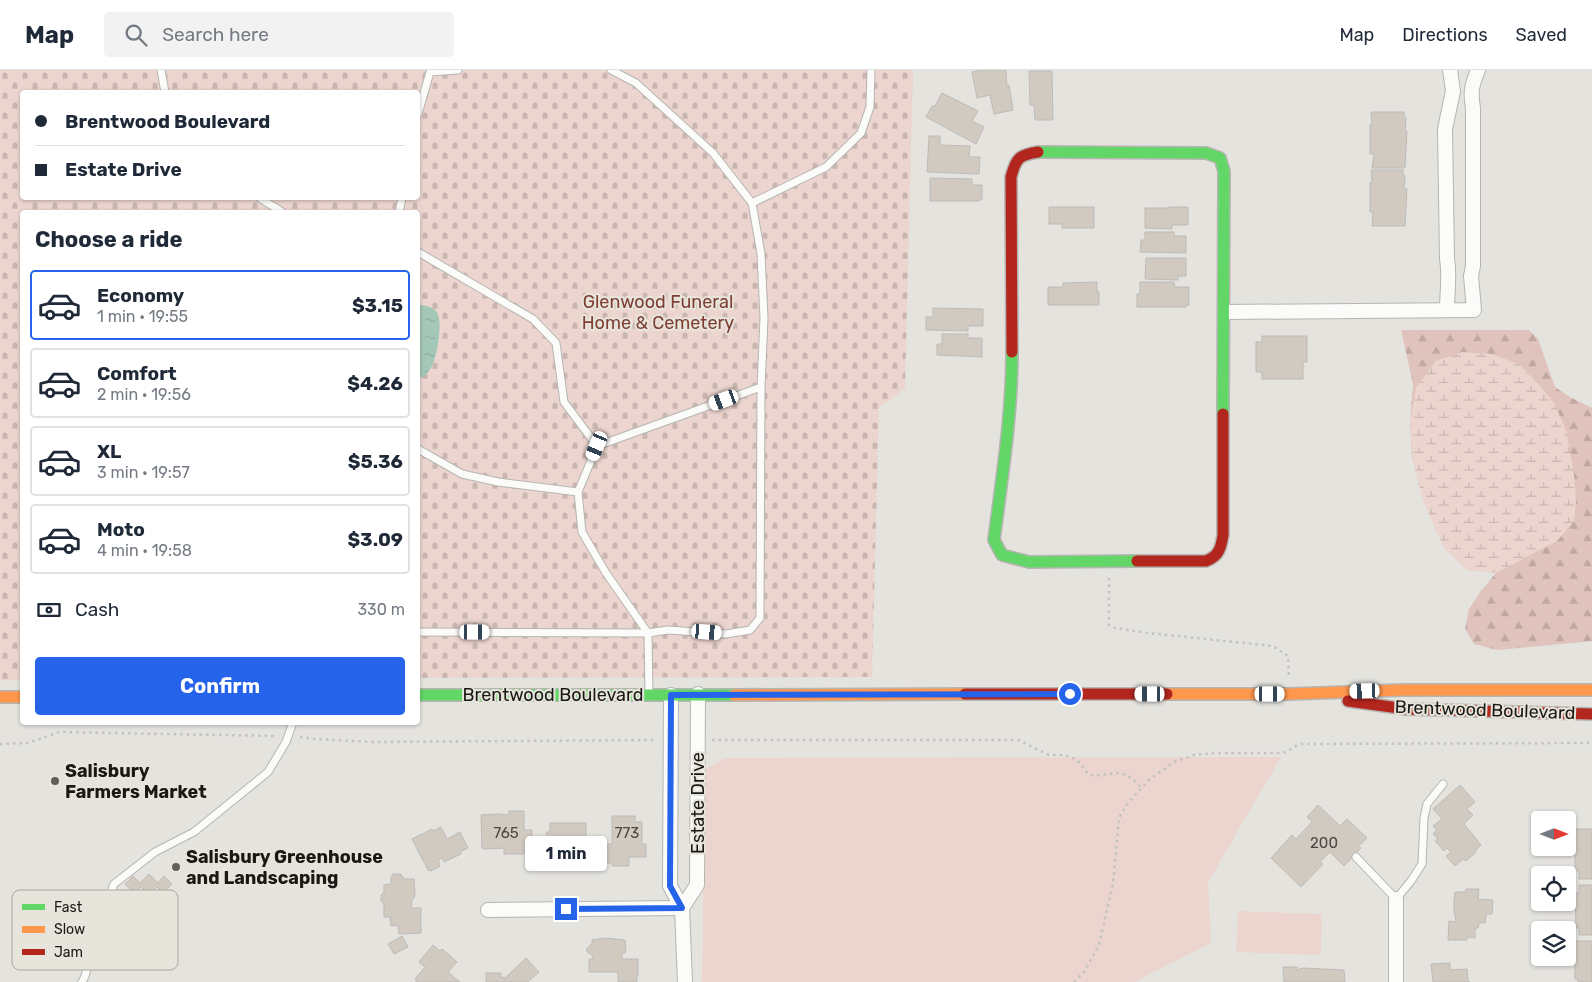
<!DOCTYPE html>
<meta charset="utf-8">
<style>
:root{--surface:#fff;--page:#f2f2f3;--text:#1f2937;--muted:#747a83;--line:#e0e1e3;--accent:#2563eb}
body{margin:0;font-family:Rubik,sans-serif;background:var(--page);color:var(--text);height:100vh;display:flex;flex-direction:column;font-size:19px;white-space:nowrap}
*{box-sizing:border-box;margin:0}
p{font-size:16px;color:var(--muted)}
.icon{flex:none;width:28px;height:28px;fill:none;stroke:currentColor;stroke-width:2;stroke-linecap:round;stroke-linejoin:round}
.map{position:relative;flex:1;overflow:hidden}
.sheet{position:absolute;left:20px;top:140px;width:400px;height:515px;display:flex;flex-direction:column;background:var(--surface);border-radius:5px;box-shadow:0 1px 4px #0004}
.sheet>*{flex:none}
.guide{position:absolute;left:20px;top:20px;width:400px;height:110px;border-radius:5px;box-shadow:0 1px 4px #0004;display:grid;align-content:center;height:110px;padding:0 15px;background:var(--surface)}
.needle{width:32px;rotate:90deg}
.buttons{position:absolute;left:1531px;top:741px;display:grid;gap:10px}
.buttons a{display:grid;place-items:center;width:45px;height:45px;border-radius:5px;background:var(--surface);box-shadow:0 1px 4px #0004;font-size:25px}
.end{position:absolute;width:22px;height:22px;margin:-11px;border:6px solid #2563eb;background:#fff;box-shadow:0 0 0 2px #fff}
.from{border-radius:50%}
.bubble{position:absolute;height:35px;border-radius:5px;background:var(--surface);box-shadow:0 1px 4px #0004;font-size:16px;font-weight:700;line-height:35px;text-align:center}
.car{position:absolute;width:15px;height:30px;margin:-15px -8px;border-radius:6px;box-shadow:0 0 4px 1px #0007;background:linear-gradient(#fff 24%,#345 0 40%,#fff 0 76%,#345 0 86%,#fff 0)}
.guide b{display:flex;align-items:center;gap:18px;height:48px;font-size:19px}
.guide b+b{border-top:1px solid var(--line)}
.guide i{width:12px;height:12px;background:var(--text)}
ul{padding:0;list-style:none}
li{display:flex;align-items:center;gap:15px;height:70px;margin:0 10px 8px;padding:0 5px;border:2px solid var(--line);border-radius:5px}
li div{flex:1}
li b{display:block;font-size:19px}
li em{font-style:normal;font-weight:700}
li.active{border-color:var(--accent)}
li>.icon{width:45px;height:45px;stroke-width:1.5}
h2{padding:0 15px;font-size:22px;line-height:60px}
.pay{display:flex;align-items:center;gap:12px;height:55px;padding:0 15px;font-size:19px}
.pay p{margin-inline-start:auto}
.primary-button{display:flex;gap:10px;margin-top:auto;padding:10px 15px}
.primary-button a{flex:1;height:58px;border-radius:5px;background:var(--accent);color:#fff;font-size:20px;font-weight:700;line-height:58px;text-align:center}
header{display:flex;align-items:center;gap:30px;box-sizing:border-box;height:70px;padding:0 25px;background:var(--surface);border-bottom:1px solid var(--line)}
header strong{font-size:24px}
nav{display:flex;gap:28px;margin-inline-start:auto;font-size:18px}
.search{width:350px;height:45px;background:var(--page);display:flex;align-items:center;gap:12px;box-sizing:border-box;padding:0 18px;border-radius:5px;color:var(--muted);font-size:19px}
.map>svg:first-child{display:block}
.forest{fill:url(#forest-firs)}
.wetland{fill:url(#wetland-marsh)}
.cemetery{fill:url(#cemetery-stones);fill-rule:evenodd}
.park{fill:#ecd5cf}
.water{fill:url(#water-ripples)}
.building{fill:#d1cac1;stroke:#bebbb8}
.lines{fill:none;stroke-linecap:round;stroke-linejoin:round}
.lane-casing{stroke:#b6b5b1;stroke-width:9}
.street-casing{stroke:#b6b5b1;stroke-width:16}
.fast-casing{stroke:#b6b5b1;stroke-width:14}
.slow-casing{stroke:#b6b5b1;stroke-width:14}
.jam-casing{stroke:#b6b5b1;stroke-width:14}
.path{stroke:#c3c2c1;stroke-width:2.5;stroke-dasharray:2.5 4;stroke-linecap:butt}
.lane{stroke:#fbfbfa;stroke-width:7}
.street{stroke:#fbfbfa;stroke-width:14}
.fast{stroke:#63d668;stroke-width:11}
.slow{stroke:#ff974d;stroke-width:11}
.jam{stroke:#b3261e;stroke-width:11}
.route{stroke:#2563eb;stroke-width:6}
.poi-dot{fill:#605f5b;stroke:#e7e5db;stroke-width:2}
.labels{text-anchor:middle;dominant-baseline:central;stroke-width:4;stroke-linejoin:round;paint-order:stroke}
.number-label{font-size:15px;fill:#4a4743}
.park-label{font-size:18px;fill:#7f3e34;stroke:#e7e5db}
.street-label{font-size:18px;fill:#191815;stroke:#e7e5db}
.poi-label{font-size:18px;font-weight:bold;fill:#191815;stroke:#e7e5db;text-anchor:start}
.key{fill:#e7e5db;stroke:#a9a8a0;stroke-width:1}
.key-label{font-size:14px;fill:#191815}
</style>
<header>
<strong>Map</strong>
<div class="search"><svg class="icon" aria-label="search" viewBox="0 0 24 24"><circle cx="10" cy="10" r="6"/><path d="M15 15l6 6"/></svg>Search here</div>
<nav><a>Map</a><a>Directions</a><a>Saved</a></nav>
</header>
<div class="map">
<svg width="1592" height="912" viewBox="0 0 1592 912">
<defs>
<pattern id="forest-firs" width="22" height="20" patternUnits="userSpaceOnUse" patternTransform="scale(1.25)"><rect width="22" height="20" fill="#e0c3bc"/><path d="M5 1l3.5 6h-7zM16 11l3.5 6h-7z" fill="#c0a7a1"/></pattern>
<pattern id="wetland-marsh" width="20" height="14" patternUnits="userSpaceOnUse" patternTransform="scale(1.25)"><rect width="20" height="14" fill="#ecd5cf"/><path d="M1 5h8M5 5V1M11 12h8M15 12V8" fill="none" stroke="#cab6b1"/></pattern>
<pattern id="cemetery-stones" width="16" height="16" patternUnits="userSpaceOnUse" patternTransform="scale(1.25)"><rect width="16" height="16" fill="#ecd5cf"/><path d="M2 7V4a2 2 0 0 1 4 0v3zM10 15v-3a2 2 0 0 1 4 0v3z" fill="#cab6b1"/></pattern>
<pattern id="water-ripples" width="26" height="14" patternUnits="userSpaceOnUse" patternTransform="scale(1.25)"><rect width="26" height="14" fill="#a4c8b8"/><path d="M2 4q2-2 4 0t4 0M15 11q2-2 4 0t4 0" fill="none" stroke="#8dab9d"/></pattern>
</defs>
<rect width="100%" height="100%" fill="#e4e3de"/>
<polygon class="forest" points="1401,260 1529,260 1538,269 1555,317 1570,327 1592,338 1592,571 1497,580 1474,574 1465,559 1469,539 1481,521 1496,503 1467,500 1443,476 1412,387 1410,352 1413,314"/>
<polygon class="wetland" points="1462,282 1492,284 1519,294 1542,318 1555,335 1566,360 1574,404 1576,432 1574,451 1557,471 1496,503 1467,500 1443,476 1423,431 1413,391 1410,352 1416,318 1436,291"/>
<path class="cemetery" d="M0,0h913l-8,318 -26,20 -7,269 -454,1v-466h-396v468h-22zM22,22h396v106h-396z"/>
<g class="park">
<polygon points="1281,687 1208,812 1211,873 1134,912 702,912 705,700 724,688"/>
<polygon points="1238,841 1322,844 1321,885 1236,882"/>
</g>
<path class="water" d="M418,235c6,0 13,1 18,6 8,9 1,46 -5,57 -2,3 -5,6 -7,9l-6,1z"/>
<g class="building">
<polygon points="982,0 1006,0 1007,16 1009,15 1013,40 994,44 990,25 977,28 972,2"/>
<polygon points="1029,1 1052,1 1053,50 1035,50 1034,35 1030,35"/>
<polygon points="942,23 978,41 972,51 984,57 976,74 926,47 932,36 935,36"/>
<polygon points="1371,42 1404,42 1404,47 1406,48 1405,61 1407,61 1405,98 1372,98 1374,84 1370,84 1370,55 1372,55"/>
<polygon points="929,66 940,66 940,75 970,76 969,87 980,87 979,104 927,102"/>
<polygon points="1371,100 1403,100 1403,105 1405,106 1404,119 1407,119 1405,156 1372,156 1373,142 1370,142 1370,113 1372,113"/>
<polygon points="930,108 972,109 972,115 982,115 982,129 980,129 980,131 930,131"/>
<polygon points="1049,137 1094,137 1094,158 1062,158 1062,154 1049,154"/>
<polygon points="1169,137 1188,137 1188,155 1172,155 1172,159 1145,158 1145,138 1169,138"/>
<polygon points="1145,162 1174,162 1174,166 1186,166 1186,183 1140,182 1141,170 1145,170"/>
<polygon points="1146,188 1186,188 1186,206 1178,206 1178,210 1145,209"/>
<polygon points="1097,212 1097,222 1099,222 1099,235 1048,235 1048,217 1063,217 1063,213"/>
<polygon points="1140,212 1174,212 1175,217 1189,217 1189,235 1186,235 1186,237 1137,237 1137,224 1140,224"/>
<polygon points="933,238 983,239 983,256 968,256 968,261 926,260 926,247 933,247"/>
<polygon points="942,264 968,264 968,268 982,268 982,287 937,285 937,274 942,274"/>
<polygon points="1262,266 1307,266 1307,292 1303,292 1303,309 1262,309 1262,302 1256,302 1256,272 1262,272"/>
<polygon points="1460,715 1475,732 1467,739 1473,745 1464,754 1481,775 1475,781 1476,782 1466,791 1463,789 1455,796 1446,786 1451,782 1447,778 1444,781 1435,771 1438,769 1433,764 1437,760 1433,756 1442,749 1433,739"/>
<polygon points="1318,735 1340,756 1347,749 1367,768 1359,776 1361,778 1344,796 1330,782 1320,792 1323,794 1301,817 1271,788 1292,765 1296,769 1312,752 1307,747"/>
<polygon points="509,741 524,741 524,760 532,760 532,781 524,781 524,784 504,784 504,778 485,779 482,778 481,745 497,744 509,745"/>
<polygon points="612,746 635,746 635,752 642,752 642,774 646,774 646,787 629,787 629,796 612,796 612,793 604,793 604,774 612,774"/>
<polygon points="550,753 586,753 586,775 589,775 589,796 559,796 559,787 556,789 551,789 548,786 546,763 550,761"/>
<polygon points="441,757 447,769 460,762 468,778 460,782 461,784 444,792 442,788 438,790 440,794 439,797 431,801 428,800 412,769 432,759 433,761"/>
<polygon points="1576,759 1592,759 1592,809 1579,809 1579,801 1575,800 1575,787 1573,784 1574,766 1576,766"/>
<polygon points="149,804 158,813 164,806 172,814 163,823 157,817 149,825 141,817 134,823 125,814 133,806 140,813"/>
<polygon points="393,804 401,804 404,809 414,809 415,826 412,830 411,838 421,838 421,863 399,864 398,855 391,856 390,848 391,847 384,847 384,834 381,831 381,825 384,822 384,815 391,814 391,807"/>
<polygon points="1579,815 1592,815 1592,865 1579,865 1579,858 1576,858 1575,823 1579,823"/>
<polygon points="1466,819 1479,819 1478,829 1493,830 1492,844 1486,844 1485,853 1479,853 1478,858 1475,858 1475,868 1467,867 1467,870 1448,870 1449,851 1456,852 1455,845 1456,844 1454,843 1454,832 1455,822 1466,822"/>
<polygon points="402,866 408,877 394,884 388,874"/>
<polygon points="605,868 625,870 626,880 625,883 622,883 622,889 638,889 638,905 637,905 637,912 618,912 618,902 589,902 589,889 593,889 592,885 587,882 587,878 592,874 592,870"/>
<polygon points="1574,871 1592,871 1592,912 1578,912 1578,909 1575,909"/>
<polygon points="433,875 440,881 442,879 457,892 448,902 460,912 415,912 417,910 415,909 425,897 419,892"/>
<polygon points="526,888 539,902 528,912 486,912 486,903 501,903 501,907 505,908"/>
<polygon points="1450,893 1450,900 1467,899 1468,911 1470,912 1433,912 1431,894"/>
<polygon points="1283,897 1297,897 1297,900 1303,898 1344,900 1345,912 1284,912"/>
</g>
<g class="lines">
<defs>
<g id="lane">
<polyline points="161,0 165,22"/>
<polyline points="418,44 430,2 458,0"/>
<polyline points="260,128 282,142"/>
<polyline points="752,133 826,97 861,63 870,37 871,0"/>
<polyline points="399,142 402,128"/>
<polyline points="418,182 533,249 556,273 564,332 597,376"/>
<polyline points="418,379 462,404 498,412 578,422"/>
<polyline points="418,562 648,563 668,560 726,564 750,560 760,548 761,317 764,248 761,184 752,133 713,83 636,13 611,0"/>
<polyline points="649,624 648,563 606,503 582,462 578,422 597,376 761,317"/>
<polyline points="1356,787 1396,829 1411,811 1422,794 1424,748 1427,734 1443,714"/>
<polyline points="82,912 85,906 101,848 114,814 155,782 194,762 268,702 286,672 293,652"/>
</g>
<g id="street">
<path d="M1447,240c0,-17 3,-34 0,-51l-2,-130 8,-38 -3,-21"/>
<path d="M1225,242l249,-2 -3,-34 2,-10v-158c-3,-17 -1,-23 5,-38"/>
<polyline points="671,625 670,816 682,838 685,912"/>
<polyline points="1396,829 1396,912"/>
<polyline points="682,838 697,815 698,624"/>
<polyline points="488,840 682,838"/>
</g>
<g id="fast">
<polyline points="1038,82 1206,83 1220,88 1224,101 1223,344"/>
<path d="M1012,282c0,63 -10,125 -18,188l8,15 27,7 108,-1"/>
<polyline points="418,625 734,625"/>
</g>
<g id="slow">
<polyline points="1167,624 1289,624 1403,620 1592,620"/>
<polyline points="734,625 965,624"/>
<polyline points="0,627 22,627"/>
</g>
<g id="jam">
<path d="M1012,282l-1,-175c5,-19 8,-22 27,-25"/>
<path d="M1137,491h69c13,-5 15,-13 17,-26v-121"/>
<polyline points="965,624 1167,624"/>
<polyline points="1348,631 1406,639 1592,644"/>
</g>
</defs>
<use href="#lane" class="lane-casing"/>
<use href="#street" class="street-casing"/>
<use href="#fast" class="fast-casing"/>
<use href="#slow" class="slow-casing"/>
<use href="#jam" class="jam-casing"/>
<g class="path">
<polyline points="1109,508 1109,555 1115,558 1148,563 1273,576 1288,586 1289,607"/>
<polyline points="300,667 315,669 373,672 656,670"/>
<polyline points="712,670 1018,670 1049,685 1065,685 1077,690 1088,704 1094,706 1117,703 1127,705 1135,711 1141,718"/>
<polyline points="0,674 28,673 59,662 277,666"/>
<path d="M1074,912l10,-10 15,-27 14,-61 6,-66 9,-15 21,-23 25,-18 20,-7 21,-2h67c7,-2 12,-7 19,-9l291,-1"/>
</g>
<use href="#lane" class="lane"/>
<use href="#street" class="street"/>
<use href="#fast" class="fast"/>
<use href="#slow" class="slow"/>
<use href="#jam" class="jam"/>
</g>
<g class="lines">
<polyline class="route" points="566,839 682,838 670,816 671,625 1070,624"/>
</g>
<g class="poi-dot">
<circle cx="55" cy="711" r="5"/>
<circle cx="176" cy="797" r="5"/>
</g>
<g class="labels">
<g class="number-label">
<text x="506" y="763">765</text>
<text x="627" y="763">773</text>
<text x="1324" y="773">200</text>
</g>
<g class="park-label">
<text x="658" y="232">Glenwood Funeral<tspan x="658" dy="21">Home &amp; Cemetery</tspan></text>
</g>
<g class="street-label">
<text x="553" y="625">Brentwood Boulevard</text>
<text transform="translate(1485 640) rotate(2)">Brentwood Boulevard</text>
<text transform="translate(698 733) rotate(-90)">Estate Drive</text>
</g>
<g class="poi-label">
<text x="65" y="701">Salisbury<tspan x="65" dy="21">Farmers Market</tspan></text>
<text x="186" y="787">Salisbury Greenhouse<tspan x="186" dy="21">and Landscaping</tspan></text>
</g>
</g>
<rect x="12" y="820" width="166" height="80" rx="8" class="key"/>
<rect x="22" y="834" width="23" height="6" fill="#63d668"/>
<rect x="22" y="856" width="23" height="7" fill="#ff974d"/>
<rect x="22" y="879" width="23" height="6" fill="#b3261e"/>
<g class="key-label">
<text x="54" y="842">Fast</text>
<text x="54" y="864">Slow</text>
<text x="54" y="887">Jam</text>
</g>
</svg>
<div class="buttons">
<a><svg class="needle" viewBox="-14 -14 28 28"><path d="M0-13l5 13h-10z" fill="#e53935"/><path d="M0 13l5-13h-10z" fill="#747a83"/></svg></a>
<a><svg class="icon" aria-label="locate" viewBox="0 0 24 24"><circle cx="12" cy="12" r="6"/><path d="M12 2v4M12 18v4M2 12h4M18 12h4"/></svg></a>
<a><svg class="icon" aria-label="layers" viewBox="0 0 24 24"><path d="M12 4l9 5-9 5-9-5zM3 14l9 5 9-5"/></svg></a>
</div>
<i class="end from" style="left:1070px;top:624px"></i>
<i class="end" style="left:566px;top:839px"></i>
<div class="bubble" style="left:525px;top:766px;width:82px">1 min</div>
<i class="car" style="left:724px;top:330px;rotate:250deg"></i>
<i class="car" style="left:597px;top:376px;rotate:203deg"></i>
<i class="car" style="left:475px;top:562px;rotate:90deg"></i>
<i class="car" style="left:707px;top:562px;rotate:94deg"></i>
<i class="car" style="left:1365px;top:621px;rotate:268deg"></i>
<i class="car" style="left:1150px;top:624px;rotate:270deg"></i>
<i class="car" style="left:1270px;top:624px;rotate:90deg"></i>
<div class="guide">
<b><i class="from"></i>Brentwood Boulevard</b>
<b><i></i>Estate Drive</b>
</div>
<section class="sheet">
<h2>Choose a ride</h2>
<ul>
<li class="active"><svg class="icon" aria-label="car" viewBox="0 0 24 24"><path d="M5 17H2v-5l4-1 3-4h7l3 4 3 1v5h-3M9 17h6M6 11h13"/><circle cx="7" cy="17" r="2"/><circle cx="17" cy="17" r="2"/></svg><div><b>Economy</b><p>1 min · 19:55</p></div><em>$3.15</em></li>
<li><svg class="icon" aria-label="car" viewBox="0 0 24 24"><path d="M5 17H2v-5l4-1 3-4h7l3 4 3 1v5h-3M9 17h6M6 11h13"/><circle cx="7" cy="17" r="2"/><circle cx="17" cy="17" r="2"/></svg><div><b>Comfort</b><p>2 min · 19:56</p></div><em>$4.26</em></li>
<li><svg class="icon" aria-label="car" viewBox="0 0 24 24"><path d="M5 17H2v-5l4-1 3-4h7l3 4 3 1v5h-3M9 17h6M6 11h13"/><circle cx="7" cy="17" r="2"/><circle cx="17" cy="17" r="2"/></svg><div><b>XL</b><p>3 min · 19:57</p></div><em>$5.36</em></li>
<li><svg class="icon" aria-label="car" viewBox="0 0 24 24"><path d="M5 17H2v-5l4-1 3-4h7l3 4 3 1v5h-3M9 17h6M6 11h13"/><circle cx="7" cy="17" r="2"/><circle cx="17" cy="17" r="2"/></svg><div><b>Moto</b><p>4 min · 19:58</p></div><em>$3.09</em></li>
</ul>
<div class="pay"><svg class="icon" aria-label="cash" viewBox="0 0 24 24"><path d="M3 7h18v10H3z"/><circle cx="12" cy="12" r="2"/></svg>Cash<p>330 m</p></div>
<div class="primary-button"><a>Confirm</a></div>
</section>
</div>
